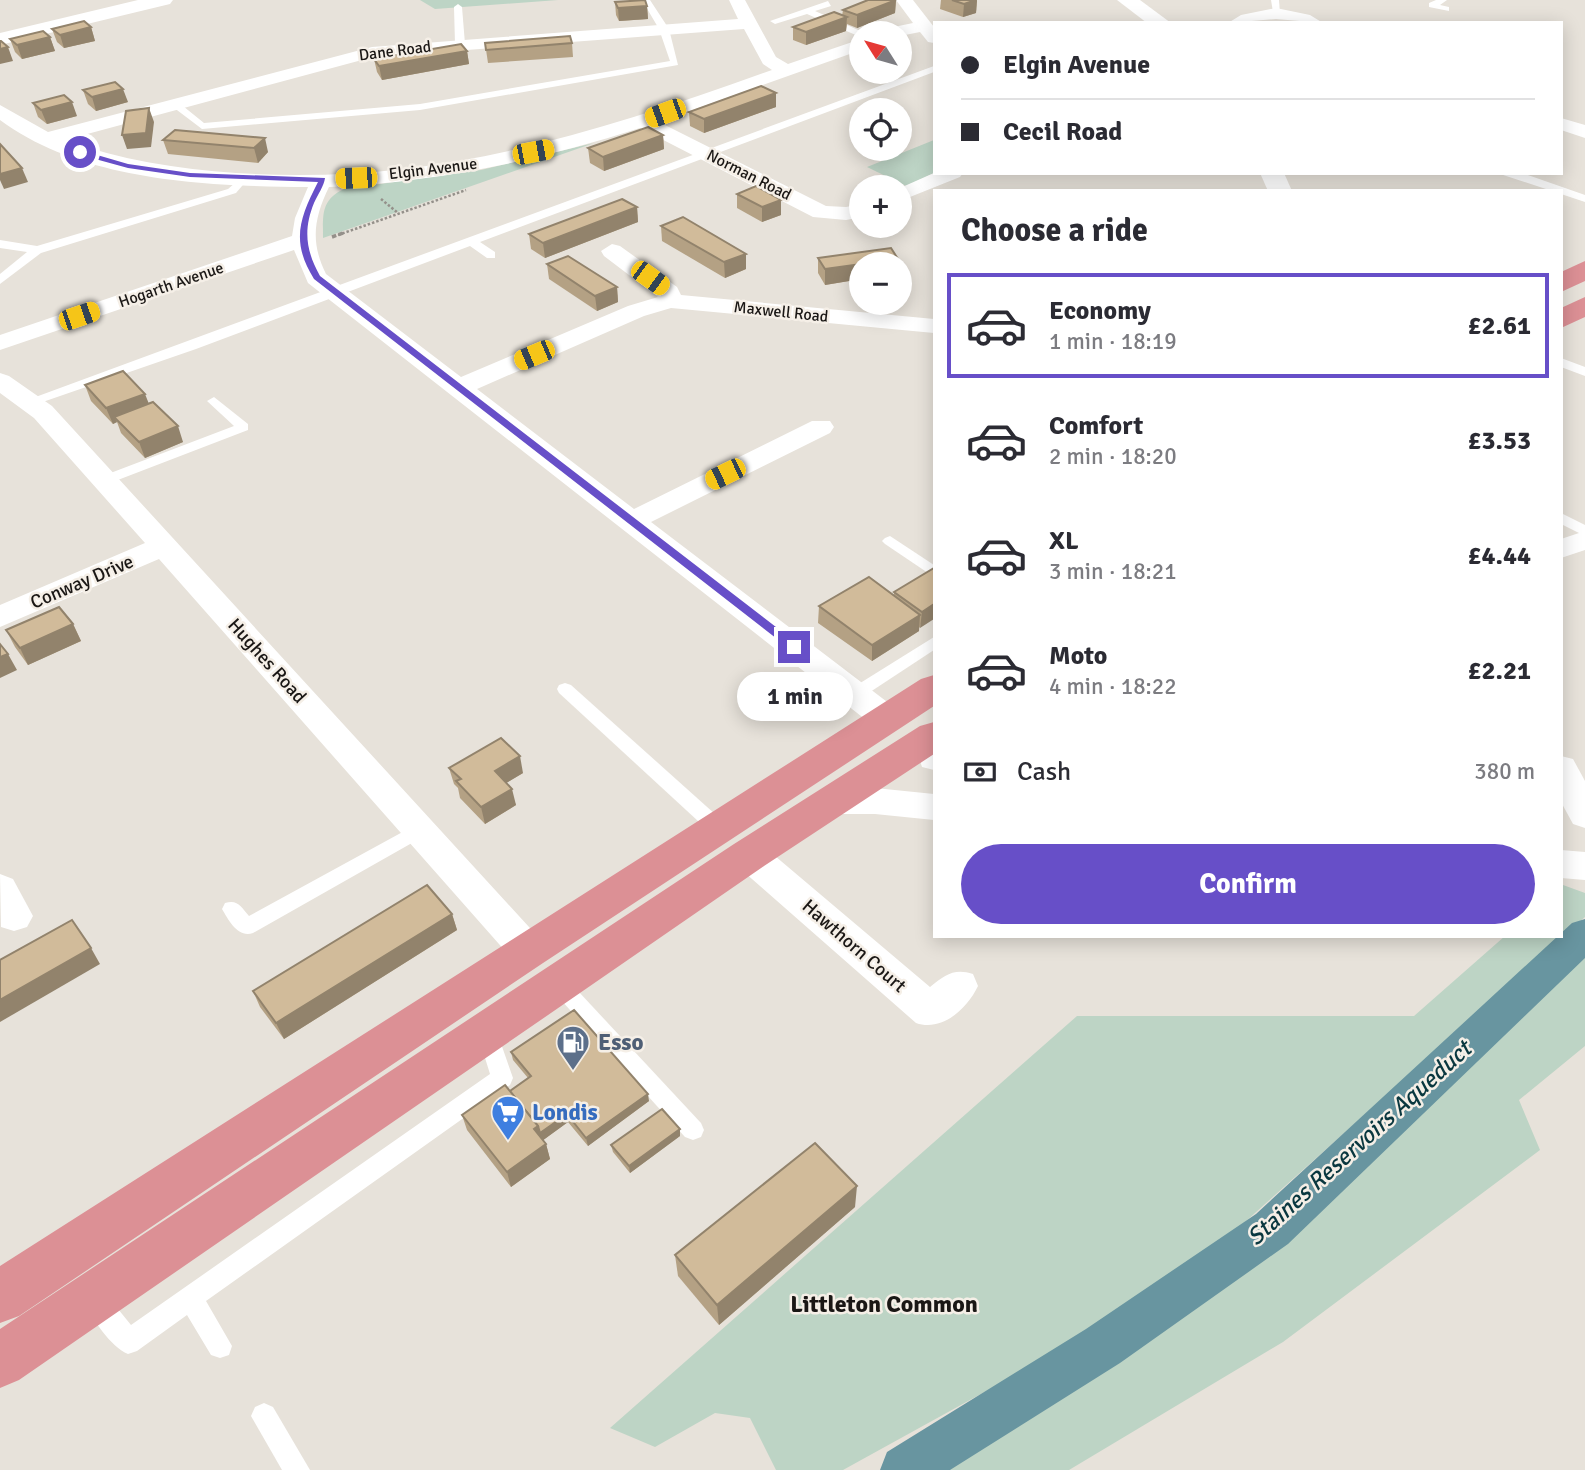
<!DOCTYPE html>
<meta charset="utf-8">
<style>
:root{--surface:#fff;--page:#f2f2f3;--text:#2b2b33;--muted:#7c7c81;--line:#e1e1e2;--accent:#674fc8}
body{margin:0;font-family:Signika,sans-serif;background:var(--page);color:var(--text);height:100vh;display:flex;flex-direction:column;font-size:26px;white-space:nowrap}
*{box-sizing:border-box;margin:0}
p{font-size:23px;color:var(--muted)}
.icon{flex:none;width:38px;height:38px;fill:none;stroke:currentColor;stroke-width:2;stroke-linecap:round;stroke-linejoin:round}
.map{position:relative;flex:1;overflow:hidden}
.side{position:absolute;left:933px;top:189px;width:630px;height:749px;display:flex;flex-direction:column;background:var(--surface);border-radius:0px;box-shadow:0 4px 18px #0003}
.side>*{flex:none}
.banner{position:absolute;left:933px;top:21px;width:630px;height:154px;border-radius:0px;box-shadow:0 4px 18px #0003;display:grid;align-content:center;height:154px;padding:0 28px;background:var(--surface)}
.needle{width:46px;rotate:307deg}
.controls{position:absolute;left:849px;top:21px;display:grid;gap:14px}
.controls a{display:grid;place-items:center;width:63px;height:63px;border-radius:50%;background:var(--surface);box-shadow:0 4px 18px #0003;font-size:35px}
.end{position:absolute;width:32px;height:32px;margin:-16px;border:9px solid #674fc8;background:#fff;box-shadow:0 0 0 4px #fff}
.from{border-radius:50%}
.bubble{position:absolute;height:49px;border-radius:24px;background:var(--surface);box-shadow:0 4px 18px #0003;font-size:23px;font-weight:800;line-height:49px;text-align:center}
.car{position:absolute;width:21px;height:42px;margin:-21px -10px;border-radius:9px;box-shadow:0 0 5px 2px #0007;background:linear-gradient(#f5c518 24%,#345 0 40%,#f5c518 0 76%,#345 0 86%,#f5c518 0)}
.banner b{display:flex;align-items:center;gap:24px;height:66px;font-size:26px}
.banner b+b{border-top:2px solid var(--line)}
.banner i{width:18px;height:18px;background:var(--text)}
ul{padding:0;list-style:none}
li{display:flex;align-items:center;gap:21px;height:105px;margin:0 14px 10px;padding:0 14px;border:4px solid transparent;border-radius:0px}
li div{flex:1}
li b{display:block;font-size:26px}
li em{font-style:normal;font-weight:800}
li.current{border-color:var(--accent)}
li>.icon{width:63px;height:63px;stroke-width:1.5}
h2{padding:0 28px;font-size:32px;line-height:84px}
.pay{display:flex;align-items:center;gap:18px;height:77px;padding:0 28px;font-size:26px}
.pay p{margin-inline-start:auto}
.action{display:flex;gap:14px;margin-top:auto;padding:14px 28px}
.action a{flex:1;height:80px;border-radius:42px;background:var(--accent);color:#fff;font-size:28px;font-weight:800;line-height:80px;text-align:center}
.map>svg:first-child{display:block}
.green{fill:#bdd4c5}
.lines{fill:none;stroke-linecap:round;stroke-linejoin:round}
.canal{fill:#6895a0;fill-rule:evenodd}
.path-far1{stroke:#94908a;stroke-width:2.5;stroke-dasharray:2.5 2;stroke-linecap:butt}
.path{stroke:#94908a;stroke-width:3.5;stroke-dasharray:4.5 2.5;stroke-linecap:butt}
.lane{fill:#fff;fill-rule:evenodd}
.street{fill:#fff;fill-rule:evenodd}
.secondary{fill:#fff;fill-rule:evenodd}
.highway{fill:#dc9095;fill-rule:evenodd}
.wall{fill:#b4a184}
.shaded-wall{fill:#92836c}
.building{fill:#d1bb9a;stroke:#92836c;stroke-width:2}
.route{fill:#674fc8}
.labels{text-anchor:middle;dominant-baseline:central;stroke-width:5;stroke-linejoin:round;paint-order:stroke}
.far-street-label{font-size:16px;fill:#1a1715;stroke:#f5efe7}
.street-label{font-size:19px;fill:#1a1715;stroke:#f5efe7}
.near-service-label{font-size:23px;font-weight:bold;fill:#4e5e75;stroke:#f5efe7;text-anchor:start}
.near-shop-label{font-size:23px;font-weight:bold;fill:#366cbe;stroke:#f5efe7;text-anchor:start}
.near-water-label{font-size:24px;font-style:italic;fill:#09373f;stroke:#f5efe7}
.near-neighbourhood-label{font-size:24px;font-weight:bold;fill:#1a1715;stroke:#f5efe7}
</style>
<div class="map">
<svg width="1585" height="1470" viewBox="0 0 1585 1470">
<rect width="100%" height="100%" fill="#e7e2da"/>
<g class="green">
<polygon points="420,0 558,0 435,9"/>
<polygon points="934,140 934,173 906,186 867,167"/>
<path d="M594,143l-271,95c0,-24 -2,-38 21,-49l137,-19z"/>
<polygon points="1563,885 1585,893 1585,917 1245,1222 1104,1326 843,1470 776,1470 750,1418 715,1413 655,1447 610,1428 1077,1016 1414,1016 1505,936 1561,936"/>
<polygon points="1585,956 1585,1046 1519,1100 1540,1150 1283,1342 1069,1470 940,1470 1278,1239"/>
</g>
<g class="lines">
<polygon class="canal" points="1585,919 1585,958 1288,1244 1120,1363 950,1470 880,1470 887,1452 1086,1329 1256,1214 1572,923"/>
<g class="path-far1">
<polyline points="381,199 398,213"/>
<polyline points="338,235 466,190"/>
</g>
<polyline class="path" points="332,237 343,233"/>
<g class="lane">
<polygon points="642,0 650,0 669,29 678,65 420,110 202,129 169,104 178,102 204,123 420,104 670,61 659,29"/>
<polygon points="1271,0 1279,0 1280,14 1273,12"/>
<polygon points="1436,0 1447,0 1440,5 1449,7 1449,11 1429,7 1429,3"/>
<polygon points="828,1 831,6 815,11 865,33 858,36 807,14 775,24 770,21"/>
<polygon points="458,4 462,7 465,44 460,47 455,44 454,7"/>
<polygon points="934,66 934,72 480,242 495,252 495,258 487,258 470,246 196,349 34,405 24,405 22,402"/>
<polygon points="1497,173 1525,174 1585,195 1585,202 1561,194 1561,191 1552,191"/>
<polygon points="243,176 248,179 236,193 41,253 0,284 0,274 27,252 0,248 0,240 37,246 228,189"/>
<polygon points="1561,358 1585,367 1585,376 1561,367"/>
<polygon points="214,397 248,424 248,430 110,483 100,483 100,477 234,426 207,401"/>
<polygon points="1561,513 1585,525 1585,536 1561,524"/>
<polygon points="890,536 934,565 934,577 885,544 882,541 885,538"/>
<polygon points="934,637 934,650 861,698 849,698 846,694 849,690"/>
<polygon points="565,683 571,685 725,823 727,828 725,833 711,833 559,693 557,689 559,685"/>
<path d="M419,823l7,2 2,5 -2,5 -173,98c-15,5 -24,-12 -31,-24l3,-6c13,-4 16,4 24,13z"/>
<polygon points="558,974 565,977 701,1123 704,1130 701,1137 693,1140 685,1137 551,989 548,983 551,977"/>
<path d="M487,1023l7,3 3,6 16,46 -3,7 -304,216 26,45 -3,9 -9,3 -9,-3 -24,-40 -50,36 -9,3c-17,-7 -37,-36 -44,-53l3,-8 9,-4 9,4 26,32 359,-251 -13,-42 3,-6z"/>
<polygon points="264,1403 273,1407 310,1470 282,1470 251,1416 255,1407"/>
</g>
<g class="street">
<path d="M729,0h16l31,57 12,7 73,-25v11l-202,72 167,84 20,1 15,-3v13l-15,3 -33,-3 -173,-89c-102,33 -204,54 -311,59 -15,31 -19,55 -3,87l135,103 167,-71 30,-9 -54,-41 -3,-5 11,-7 8,2 57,41 4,8 253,24v14l-263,-25 -27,8 -167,73 157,120 178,-88h18l4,6 -4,6 -179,89 248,189 4,8 -4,8 -12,4 -12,-4 -567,-444 -14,-33 -294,100v-15l292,-99 3,-18 13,-31c-101,-1 -224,-5 -308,-67v-15l48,27 324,-85 366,-28zM744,29l19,35 9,6c-182,65 -339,116 -536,103 -58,-4 -116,-13 -171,-33l308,-83z"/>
<polygon points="896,0 913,0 934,27 934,43 928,42 920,32 900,36 900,33 881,33 884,29 913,23"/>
<polygon points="1276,8 1310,15 1323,23 1276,19 1228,23 1241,15"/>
<polygon points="1561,118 1585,125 1585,138 1561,130"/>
<polygon points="934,173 963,173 960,177 900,201 900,188"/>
<polygon points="0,373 9,376 52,406 540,939 546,950 540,961 527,966 514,961 159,559 0,627 0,605 145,543 34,418 0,393"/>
<polygon points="1585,531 1585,550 1561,558 1561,539"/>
<polygon points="934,727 934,770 922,767 915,745 922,730"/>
<polygon points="1561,756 1573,759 1585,781 1585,828 1573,824 1561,802"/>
<polygon points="832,788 875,788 934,794 934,820 875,814 832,814 820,810 815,801 820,792"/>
<path d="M749,841l13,4 168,142c15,-12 24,-19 43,-13l5,12c-11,23 -36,46 -62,37l-180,-158 -5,-10 5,-10z"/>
<polygon points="1561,850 1585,852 1585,880 1561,878"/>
<polygon points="0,874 13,879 33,916 27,927 14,931 1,927"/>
</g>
<g class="secondary">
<polygon points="138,0 173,0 170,4 0,45 0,33"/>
<polygon points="1117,0 1140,0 1171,23 1147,23"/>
<polygon points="1260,173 1284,173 1292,191 1268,191"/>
</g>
<g class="highway">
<polygon points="1585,261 1585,281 1561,292 1561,272"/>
<polygon points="1585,297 1585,317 1561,328 1561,308"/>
<polygon points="934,675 934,706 543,963 19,1316 0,1323 0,1266 921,679"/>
<polygon points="934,722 934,754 764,866 19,1380 0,1388 0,1329 734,844 920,726"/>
</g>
</g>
<g class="wall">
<polygon points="896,0 895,13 857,28 847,24 846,31 806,45 793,40 793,27 842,16 843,10"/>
<polygon points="941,0 977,0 976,13 963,17 940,9"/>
<polygon points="615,2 647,6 648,19 619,21 616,15"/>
<polygon points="91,27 95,41 64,48 57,42 52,29"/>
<polygon points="50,37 55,51 22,59 15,52 10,39"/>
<polygon points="485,43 572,43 573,57 488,63"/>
<polygon points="467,51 469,64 382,80 377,72 374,59"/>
<polygon points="83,90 128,102 96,111 88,104"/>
<polygon points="776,93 776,107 704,133 690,126 689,112"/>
<polygon points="33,103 77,116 47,124 38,117"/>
<polygon points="175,130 268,152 258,163 168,154 163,140"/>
<polygon points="663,135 664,149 604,171 590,163 588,148"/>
<polygon points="737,194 781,200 781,215 762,222 737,208"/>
<polygon points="637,207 638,222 545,258 531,249 529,234"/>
<polygon points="661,226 746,269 725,278 662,241"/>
<polygon points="818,258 898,259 898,264 861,264 861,279 825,285 818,273"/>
<polygon points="547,264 617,287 618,302 597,311 549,279"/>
<polygon points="85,385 148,404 183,442 145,458 121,433 117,422 113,424 91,401"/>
<polygon points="934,568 920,628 919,627 919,631 872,661 818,623 819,606 894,596 894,592"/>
<polygon points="73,624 81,641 28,665 15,647 6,630"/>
<polygon points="449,768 523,773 506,783 516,805 485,824 460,798 458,788 454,784"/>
<polygon points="452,914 457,930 284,1039 260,1007 253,991"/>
<polygon points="511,1052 649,1101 588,1146 568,1122 543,1140 546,1144 550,1159 511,1187 467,1130 462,1115 510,1091 528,1078 513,1060"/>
<polygon points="680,1136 630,1173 613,1152 611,1145"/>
<polygon points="855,1207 719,1325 678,1276 675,1255"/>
</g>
<g class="shaded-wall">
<polygon points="896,0 895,13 857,28 857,15"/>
<polygon points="977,0 976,13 963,17 964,4"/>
<polygon points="647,6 648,19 619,21 618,8"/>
<polygon points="847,17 846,31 806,45 806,32"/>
<polygon points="91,27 95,41 64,48 60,35"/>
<polygon points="50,37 55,51 22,59 17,45"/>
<polygon points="8,47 13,61 0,64 0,49"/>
<polygon points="467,51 469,64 382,80 379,66"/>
<polygon points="123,89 128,102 96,111 92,97"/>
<polygon points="776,93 776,107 704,133 704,119"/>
<polygon points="72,102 77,116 47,124 41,110"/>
<polygon points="149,108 154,122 151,147 127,149 122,135"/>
<polygon points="663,135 664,149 604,171 603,157"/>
<polygon points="265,138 268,152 258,163 254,148"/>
<polygon points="22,168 28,182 4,189 0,180 0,174"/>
<polygon points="781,200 781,215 762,222 762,207"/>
<polygon points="637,207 638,222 545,258 543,243"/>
<polygon points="746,254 746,269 725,278 724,262"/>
<polygon points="898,259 898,264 861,264 861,279 825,285 825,269"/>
<polygon points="617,287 618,302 597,311 595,296"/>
<polygon points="145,394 151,409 114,417 117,422 113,424 106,408"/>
<polygon points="178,426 183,442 145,458 139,442"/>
<polygon points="934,604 934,619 920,628 922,612"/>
<polygon points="920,615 919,631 872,661 872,645"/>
<polygon points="73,624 81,641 28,665 20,648"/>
<polygon points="8,654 17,670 0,678 0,657"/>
<polygon points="520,756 523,773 498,788 495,771"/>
<polygon points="512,789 516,805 485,824 481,807"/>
<polygon points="452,914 457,930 284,1039 276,1023"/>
<polygon points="91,948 100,964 0,1022 0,1000"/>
<polygon points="648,1094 649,1101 588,1146 586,1138"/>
<polygon points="567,1114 568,1122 542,1141 534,1129 538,1126"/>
<polygon points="680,1129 680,1136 630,1173 629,1166"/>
<polygon points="546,1144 550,1159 511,1187 507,1172"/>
<polygon points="857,1186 855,1207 719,1325 717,1305"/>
</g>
<g class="building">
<polygon points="645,0 647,6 618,8 615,2"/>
<polygon points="868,0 896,0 857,15 843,10"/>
<polygon points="952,0 976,0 964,4"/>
<polygon points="834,12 847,17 806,32 793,27"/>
<polygon points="84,21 91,27 60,35 52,29"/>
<polygon points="43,31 50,37 17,45 10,39"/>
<polygon points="570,36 572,43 486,50 485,43"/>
<polygon points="0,41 1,41 8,47 0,49"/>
<polygon points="461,44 467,51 379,66 374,59"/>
<polygon points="115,82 123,89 92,97 83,90"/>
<polygon points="761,86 776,93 704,119 689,112"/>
<polygon points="64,95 72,102 41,110 33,103"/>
<polygon points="149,108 146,133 122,135 126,111"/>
<polygon points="648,127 663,135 603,157 588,148"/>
<polygon points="175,130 265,138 254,148 163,140"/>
<polygon points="0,144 22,168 0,174"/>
<polygon points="756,186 781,200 762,207 737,194"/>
<polygon points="622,199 637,207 543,243 529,234"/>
<polygon points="683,217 746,254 724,262 661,226"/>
<polygon points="891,248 898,259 825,269 818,258"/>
<polygon points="568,256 617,287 595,296 547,264"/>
<polygon points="123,371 145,394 106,408 85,385"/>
<polygon points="153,402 178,426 139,442 114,417"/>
<polygon points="934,568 934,604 922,612 894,592"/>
<polygon points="869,577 920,615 872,645 819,606"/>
<polygon points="59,607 73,624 20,648 6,630"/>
<polygon points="0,644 8,654 0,657"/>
<polygon points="501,738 520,756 495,771 512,789 481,807 456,781 461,779 449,768"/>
<polygon points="427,885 452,914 276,1023 253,991"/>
<polygon points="72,920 91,948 0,1000 0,960"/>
<polygon points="574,1010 648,1094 586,1138 567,1114 540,1133 538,1126 510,1091 531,1076 511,1052"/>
<polygon points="505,1085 538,1126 534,1129 546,1144 507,1172 462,1115"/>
<polygon points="662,1109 680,1129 629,1166 611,1145"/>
<polygon points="815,1143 857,1186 717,1305 675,1255"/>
</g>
<path class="route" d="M80,150l48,14 62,9 135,5c-1,8 -7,16 -11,25 -11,27 -8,48 6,73l478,368v5h-8l-476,-370c-23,-37 -15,-60 4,-97l-128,-5 -62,-9 -51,-14z"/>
<defs>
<symbol id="fuel-pin" viewBox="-11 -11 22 30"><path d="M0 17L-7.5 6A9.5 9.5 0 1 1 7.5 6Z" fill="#5c6f8a" stroke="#f5efe7"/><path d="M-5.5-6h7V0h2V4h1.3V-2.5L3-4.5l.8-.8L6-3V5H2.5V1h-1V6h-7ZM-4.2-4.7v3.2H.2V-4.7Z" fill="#fff"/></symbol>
<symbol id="supermarket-pin" viewBox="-11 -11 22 30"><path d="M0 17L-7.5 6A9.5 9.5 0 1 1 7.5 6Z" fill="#3f7fe0" stroke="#f5efe7"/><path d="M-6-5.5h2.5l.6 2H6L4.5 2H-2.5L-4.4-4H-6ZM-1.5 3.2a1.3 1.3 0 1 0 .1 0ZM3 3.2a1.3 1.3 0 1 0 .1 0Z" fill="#fff"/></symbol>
</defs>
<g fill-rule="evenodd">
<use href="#fuel-pin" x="554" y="1023" width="38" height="52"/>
<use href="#supermarket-pin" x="489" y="1093" width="38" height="52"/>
</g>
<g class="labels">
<g class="far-street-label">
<text transform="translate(395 51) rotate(-7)">Dane Road</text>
<text transform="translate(433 169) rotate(-7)">Elgin Avenue</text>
<text transform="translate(749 175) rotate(27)">Norman Road</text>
<text transform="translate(171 285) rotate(-19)">Hogarth Avenue</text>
<text transform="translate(781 312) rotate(6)">Maxwell Road</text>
</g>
<g class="street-label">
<text transform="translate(82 582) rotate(-23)">Conway Drive</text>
<text transform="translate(267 661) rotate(48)">Hughes Road</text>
<text transform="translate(854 946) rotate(41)">Hawthorn Court</text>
</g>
<g class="near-service-label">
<text x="598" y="1042">Esso</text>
</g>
<g class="near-shop-label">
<text x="532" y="1112">Londis</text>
</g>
<g class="near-water-label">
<text transform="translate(1359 1143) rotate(-42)">Staines Reservoirs Aqueduct</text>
</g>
<g class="near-neighbourhood-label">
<text x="884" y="1304">Littleton Common</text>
</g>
</g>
</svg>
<div class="controls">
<a><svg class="needle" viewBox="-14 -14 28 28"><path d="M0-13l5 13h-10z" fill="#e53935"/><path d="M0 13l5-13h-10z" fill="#7c7c81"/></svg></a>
<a><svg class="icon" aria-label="locate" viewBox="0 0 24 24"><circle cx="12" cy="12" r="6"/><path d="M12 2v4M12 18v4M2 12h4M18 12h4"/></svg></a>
<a>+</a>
<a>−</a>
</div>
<i class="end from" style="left:80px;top:152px"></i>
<i class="end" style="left:794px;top:647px"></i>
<div class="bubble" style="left:737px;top:672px;width:116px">1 min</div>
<i class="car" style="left:665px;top:113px;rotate:250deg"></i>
<i class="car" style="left:533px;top:152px;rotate:79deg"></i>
<i class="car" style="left:356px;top:178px;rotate:268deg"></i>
<i class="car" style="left:650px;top:278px;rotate:126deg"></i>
<i class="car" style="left:79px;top:316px;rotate:71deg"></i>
<i class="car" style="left:534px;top:355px;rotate:247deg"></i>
<i class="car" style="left:725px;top:474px;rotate:244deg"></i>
<div class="banner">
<b><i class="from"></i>Elgin Avenue</b>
<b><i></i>Cecil Road</b>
</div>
<section class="side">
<h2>Choose a ride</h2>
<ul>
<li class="current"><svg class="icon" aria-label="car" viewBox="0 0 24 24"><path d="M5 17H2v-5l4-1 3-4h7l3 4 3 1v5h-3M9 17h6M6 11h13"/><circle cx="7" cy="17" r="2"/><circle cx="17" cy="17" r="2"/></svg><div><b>Economy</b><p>1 min · 18:19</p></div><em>£2.61</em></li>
<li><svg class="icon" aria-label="car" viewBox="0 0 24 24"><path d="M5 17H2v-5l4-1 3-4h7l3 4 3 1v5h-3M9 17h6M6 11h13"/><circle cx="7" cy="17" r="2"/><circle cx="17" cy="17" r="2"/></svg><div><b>Comfort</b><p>2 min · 18:20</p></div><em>£3.53</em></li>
<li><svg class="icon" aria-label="car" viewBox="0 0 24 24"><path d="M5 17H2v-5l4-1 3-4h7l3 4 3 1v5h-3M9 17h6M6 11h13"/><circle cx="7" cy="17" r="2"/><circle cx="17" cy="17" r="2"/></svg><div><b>XL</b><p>3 min · 18:21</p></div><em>£4.44</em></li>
<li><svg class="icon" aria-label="car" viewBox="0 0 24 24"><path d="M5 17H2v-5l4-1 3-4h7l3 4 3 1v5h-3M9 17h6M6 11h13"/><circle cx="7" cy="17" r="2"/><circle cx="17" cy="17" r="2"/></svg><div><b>Moto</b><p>4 min · 18:22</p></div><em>£2.21</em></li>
</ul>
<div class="pay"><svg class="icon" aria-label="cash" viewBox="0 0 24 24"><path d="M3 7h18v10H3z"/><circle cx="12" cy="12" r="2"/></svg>Cash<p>380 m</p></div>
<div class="action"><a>Confirm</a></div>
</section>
</div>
